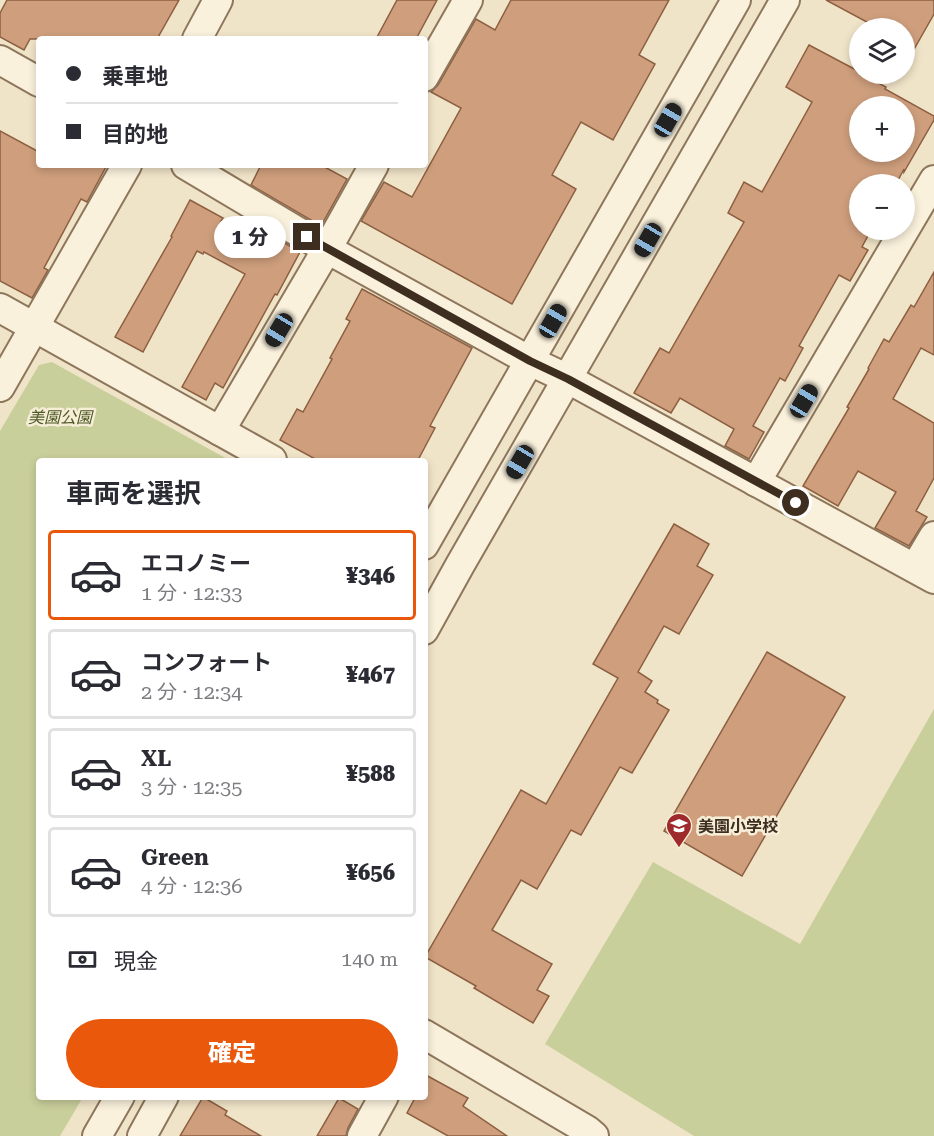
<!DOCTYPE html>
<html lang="ja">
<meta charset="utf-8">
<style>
:root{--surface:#fff;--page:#f7f7f7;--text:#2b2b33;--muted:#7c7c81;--line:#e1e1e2;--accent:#ea580c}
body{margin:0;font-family:"Roboto Serif","Noto Sans JP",serif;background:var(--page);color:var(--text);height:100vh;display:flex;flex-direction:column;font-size:22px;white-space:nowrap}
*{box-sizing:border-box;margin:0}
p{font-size:20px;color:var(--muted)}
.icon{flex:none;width:33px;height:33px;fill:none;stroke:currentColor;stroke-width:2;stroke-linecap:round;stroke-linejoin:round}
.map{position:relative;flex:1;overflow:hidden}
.sheet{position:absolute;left:36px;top:458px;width:392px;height:642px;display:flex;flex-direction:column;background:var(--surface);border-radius:6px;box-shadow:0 3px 9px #0003}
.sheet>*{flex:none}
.top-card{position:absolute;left:36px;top:36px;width:392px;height:132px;border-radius:6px;box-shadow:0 3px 9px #0003;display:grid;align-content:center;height:132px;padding:0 30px;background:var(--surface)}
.fabs{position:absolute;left:849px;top:18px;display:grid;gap:12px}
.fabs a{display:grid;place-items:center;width:66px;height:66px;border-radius:50%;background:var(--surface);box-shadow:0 3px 9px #0003;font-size:30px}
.end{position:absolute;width:27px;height:27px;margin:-14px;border:8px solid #3d2e20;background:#fff;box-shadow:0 0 0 3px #fff}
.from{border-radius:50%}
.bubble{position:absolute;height:42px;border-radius:21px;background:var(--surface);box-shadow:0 3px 9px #0003;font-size:20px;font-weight:800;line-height:42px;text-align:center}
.car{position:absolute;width:18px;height:36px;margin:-18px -9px;border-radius:8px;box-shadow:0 0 4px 2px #0007;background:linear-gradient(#222 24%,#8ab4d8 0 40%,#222 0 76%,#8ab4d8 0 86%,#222 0)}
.top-card b{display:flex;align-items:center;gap:21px;height:57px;font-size:22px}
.top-card b+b{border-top:2px solid var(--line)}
.top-card i{width:15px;height:15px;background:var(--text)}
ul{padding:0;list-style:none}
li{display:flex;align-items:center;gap:18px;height:90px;margin:0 12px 9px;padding:0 18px;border:3px solid var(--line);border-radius:6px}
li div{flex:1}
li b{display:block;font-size:22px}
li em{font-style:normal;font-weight:800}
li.active{border-color:var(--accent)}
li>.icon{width:54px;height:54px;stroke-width:1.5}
h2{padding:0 30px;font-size:27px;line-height:72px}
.pay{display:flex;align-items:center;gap:15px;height:66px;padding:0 30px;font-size:22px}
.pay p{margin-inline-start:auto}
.primary-button{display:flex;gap:12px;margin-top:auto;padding:12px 30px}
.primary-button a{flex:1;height:69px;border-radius:36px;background:var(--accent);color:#fff;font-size:24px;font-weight:800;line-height:69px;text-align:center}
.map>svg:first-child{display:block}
.green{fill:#c9cf9b}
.building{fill:#cf9f7d;stroke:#8d5f41;stroke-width:1.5;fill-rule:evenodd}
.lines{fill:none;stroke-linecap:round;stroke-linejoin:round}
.minor-casing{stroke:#8d765c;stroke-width:32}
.minor{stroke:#faf1dc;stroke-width:28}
.route{stroke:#3d2e20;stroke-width:8}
.labels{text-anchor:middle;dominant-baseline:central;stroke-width:5;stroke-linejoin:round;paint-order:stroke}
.park-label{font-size:16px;font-style:italic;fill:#4d5a26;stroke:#f7eed8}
.poi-label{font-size:16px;font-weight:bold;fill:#3d2e20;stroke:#f7eed8;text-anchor:start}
</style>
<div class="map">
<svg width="934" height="1136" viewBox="0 0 934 1136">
<rect width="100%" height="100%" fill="#f0e4c8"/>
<g class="green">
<polygon points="52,362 229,460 39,460 39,1096 83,1097 60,1136 0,1136 0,431 39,365"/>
<polygon points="934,709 934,1136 694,1136 545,1044 653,862 800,944"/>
</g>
<g class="building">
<polygon points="7,0 179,0 157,39 30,39 24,50 0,37 0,13"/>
<polygon points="397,0 437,0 416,39 376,39"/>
<polygon points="511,0 669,0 639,55 655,64 613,140 581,122 552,175 576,189 512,304 361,221 384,182 412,197 461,108 431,92 438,85 476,19 495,30"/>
<polygon points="826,0 934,0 934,14 904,67 904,28 878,28"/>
<path d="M809,45l51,27v2h2l24,13 -1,2 49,27v4l-30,52v-3l-8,15h-36v46h11l-9,17 6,3 -18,31 -11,-6 -40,71 4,2 -18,33 -5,-3 -27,48 11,6 -15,27 -24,-13 9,-17 -54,-31 -9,15 -37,-20 26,-45 9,5 75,-131 -16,-9 16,-31 18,10 50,-90 -26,-15zM860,106h44v46h-44z"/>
<polygon points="0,131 39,152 39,165 107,165 87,202 81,199 44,268 48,270 32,298 0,281"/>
<polygon points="261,165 321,165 347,179 322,224 317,221 316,223 251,185"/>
<polygon points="190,200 223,218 217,228 261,252 271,235 300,252 277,295 275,294 223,388 215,383 206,400 182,387 245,274 204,252 203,254 197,251 143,352 115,337 172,237 171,236"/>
<polygon points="934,272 934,355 921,348 893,399 934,423 934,478 916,511 927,517 909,546 875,528 896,492 858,471 838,506 803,486 849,408 847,407 869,369 868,368 884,339 889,342 911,305 914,307"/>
<polygon points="362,289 472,348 430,426 435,428 418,460 317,460 280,440 297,409 303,412 332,359 330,358 350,321 346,319"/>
<polygon points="674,524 709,544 697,566 713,575 679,634 664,626 638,672 652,681 645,692 658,700 657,703 669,710 632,773 620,767 581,835 571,830 537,889 521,880 492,930 552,964 537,990 549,996 533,1023 474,988 476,986 425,957 521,790 546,804 618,678 593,664"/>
<polygon points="767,652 845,697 742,876 664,831"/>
<polygon points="424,1074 468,1098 463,1106 507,1136 448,1136 407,1113 416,1096 424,1096"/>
<polygon points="203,1097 227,1111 225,1115 261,1136 180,1136"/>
<polygon points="339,1098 358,1109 348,1128 346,1136 317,1136"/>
</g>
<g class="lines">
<defs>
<g id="minor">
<polyline points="197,39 218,0"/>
<polyline points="0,60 39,82"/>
<polyline points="424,77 468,0"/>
<polyline points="186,165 327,249 530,361 568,379 934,579"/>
<polyline points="0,308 272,460"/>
<polyline points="0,387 127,165"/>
<polyline points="220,431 327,249 374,165"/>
<polyline points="756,482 934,180"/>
<polyline points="424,545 736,0"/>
<polyline points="915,568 934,536"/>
<polyline points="424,630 460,565 785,0"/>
<polyline points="424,1034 587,1130 594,1136"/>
<polyline points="97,1136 120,1096"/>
<polyline points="142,1136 164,1096"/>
<polyline points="362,1136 384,1096"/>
</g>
</defs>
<use href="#minor" class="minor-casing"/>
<use href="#minor" class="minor"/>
</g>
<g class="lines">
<polyline class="route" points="307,237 530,361 568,379 796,503"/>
</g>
<defs>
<symbol id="school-pin" viewBox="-11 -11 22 30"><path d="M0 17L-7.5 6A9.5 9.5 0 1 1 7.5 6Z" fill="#9e2a2b" stroke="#f7eed8"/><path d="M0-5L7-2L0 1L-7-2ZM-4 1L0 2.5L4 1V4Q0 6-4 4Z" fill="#fff"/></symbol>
</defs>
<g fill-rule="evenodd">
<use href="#school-pin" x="664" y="811" width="30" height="40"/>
</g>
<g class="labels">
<g class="park-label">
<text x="60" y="417">美園公園</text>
</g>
<g class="poi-label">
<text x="698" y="826">美園小学校</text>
</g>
</g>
</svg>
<div class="fabs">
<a><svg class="icon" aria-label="layers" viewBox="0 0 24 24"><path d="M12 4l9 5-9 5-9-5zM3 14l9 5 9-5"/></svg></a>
<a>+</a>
<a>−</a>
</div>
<i class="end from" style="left:796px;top:503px"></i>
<i class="end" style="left:307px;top:237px"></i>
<div class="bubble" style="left:214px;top:216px;width:72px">1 分</div>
<i class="car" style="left:668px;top:120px;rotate:30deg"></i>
<i class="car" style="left:648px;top:240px;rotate:210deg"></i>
<i class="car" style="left:553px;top:321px;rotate:30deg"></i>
<i class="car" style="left:279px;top:330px;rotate:211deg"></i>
<i class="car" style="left:804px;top:401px;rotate:31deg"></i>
<i class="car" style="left:520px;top:462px;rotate:210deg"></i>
<div class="top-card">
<b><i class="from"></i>乗車地</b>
<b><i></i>目的地</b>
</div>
<section class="sheet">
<h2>車両を選択</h2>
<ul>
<li class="active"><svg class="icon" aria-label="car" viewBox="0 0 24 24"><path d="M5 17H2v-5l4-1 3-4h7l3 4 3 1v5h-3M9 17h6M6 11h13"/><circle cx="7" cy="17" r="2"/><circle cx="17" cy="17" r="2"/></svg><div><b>エコノミー</b><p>1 分 · 12:33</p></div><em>¥346</em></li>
<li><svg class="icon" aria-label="car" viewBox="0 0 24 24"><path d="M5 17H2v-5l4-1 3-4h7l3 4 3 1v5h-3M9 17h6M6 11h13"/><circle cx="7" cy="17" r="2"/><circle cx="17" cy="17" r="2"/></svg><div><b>コンフォート</b><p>2 分 · 12:34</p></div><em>¥467</em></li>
<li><svg class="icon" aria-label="car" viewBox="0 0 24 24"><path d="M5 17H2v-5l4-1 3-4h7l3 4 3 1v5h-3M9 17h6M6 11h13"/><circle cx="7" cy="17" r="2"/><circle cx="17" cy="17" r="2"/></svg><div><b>XL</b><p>3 分 · 12:35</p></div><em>¥588</em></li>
<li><svg class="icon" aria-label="car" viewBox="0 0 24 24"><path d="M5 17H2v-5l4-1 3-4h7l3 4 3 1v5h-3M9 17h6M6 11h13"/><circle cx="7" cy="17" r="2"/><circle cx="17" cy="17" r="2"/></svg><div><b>Green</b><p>4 分 · 12:36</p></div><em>¥656</em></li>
</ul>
<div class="pay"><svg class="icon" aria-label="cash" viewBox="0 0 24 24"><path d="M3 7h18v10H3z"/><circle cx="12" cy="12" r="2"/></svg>現金<p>140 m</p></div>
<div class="primary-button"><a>確定</a></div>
</section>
</div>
